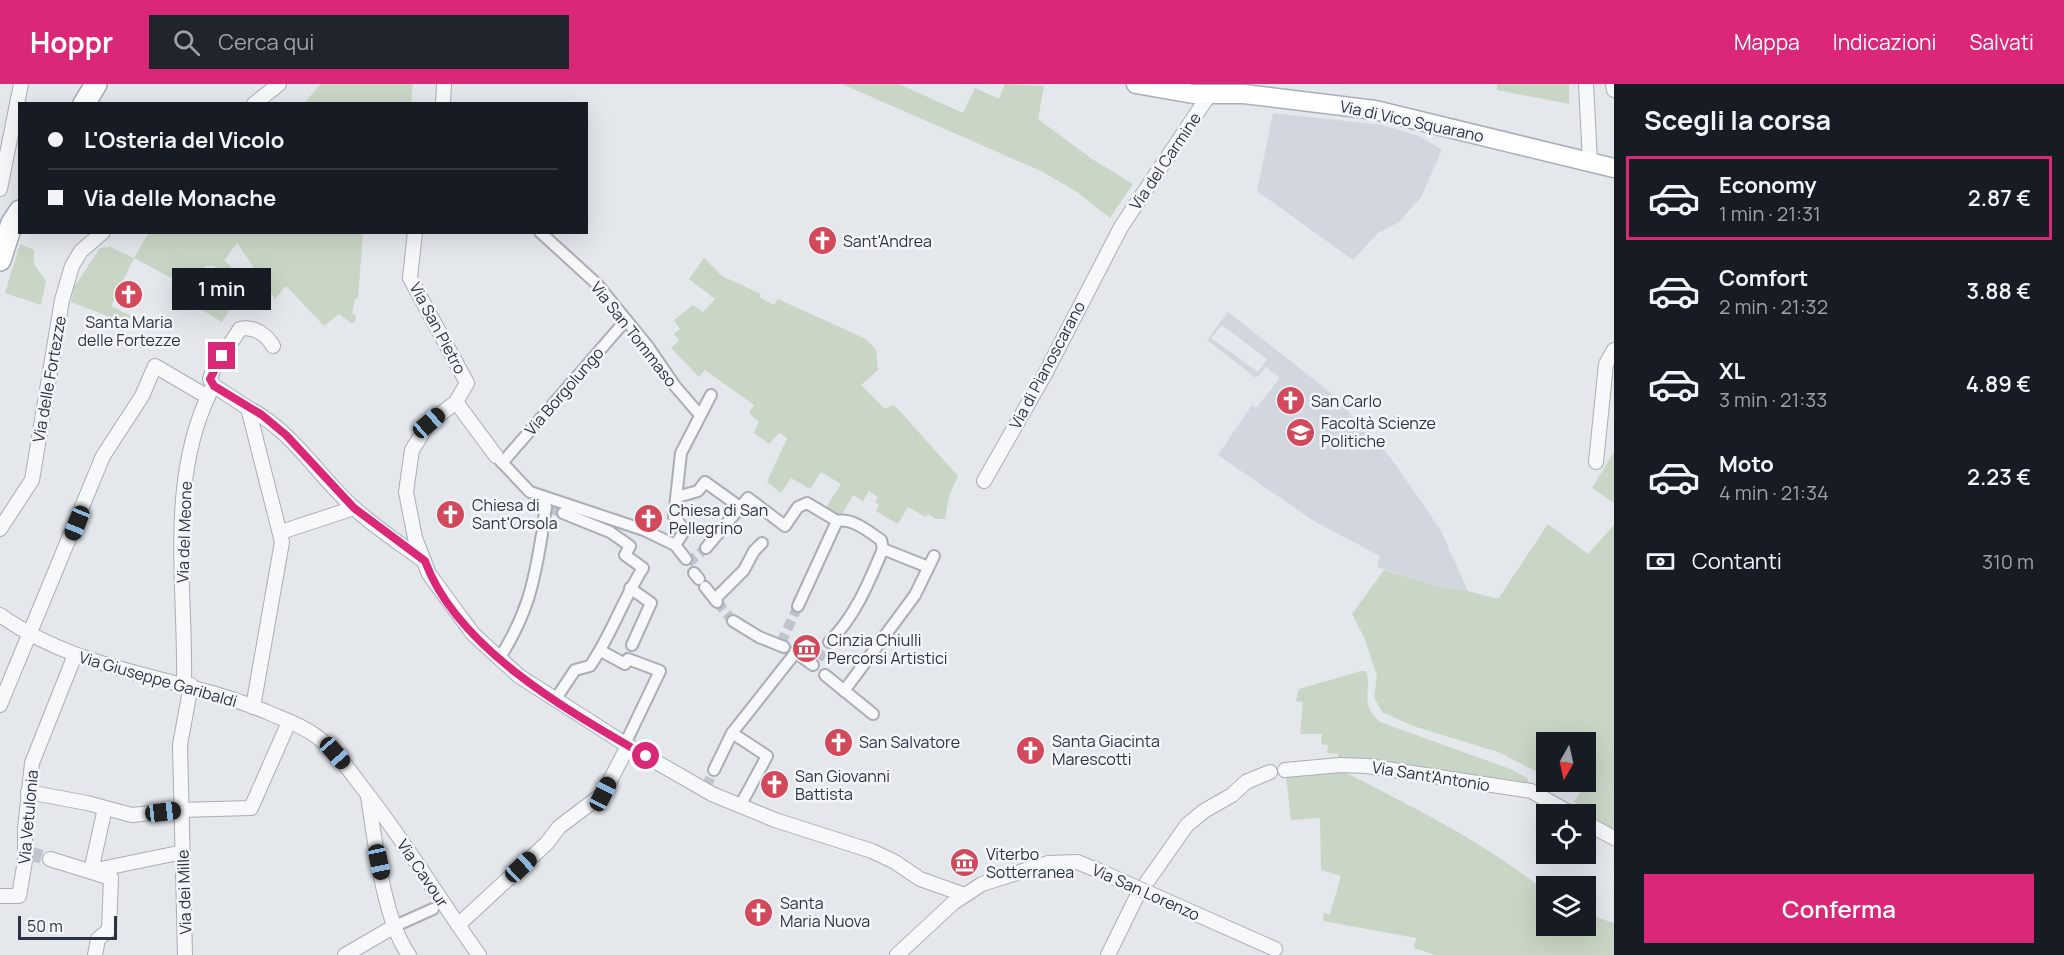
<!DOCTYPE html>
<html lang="it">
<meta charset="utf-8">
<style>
:root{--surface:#171b24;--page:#20242c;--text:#f1f3f6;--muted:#9ea1a6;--line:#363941;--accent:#db2777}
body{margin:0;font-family:Manrope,sans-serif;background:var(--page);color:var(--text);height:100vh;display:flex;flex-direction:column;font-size:22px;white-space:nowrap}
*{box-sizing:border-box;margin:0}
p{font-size:20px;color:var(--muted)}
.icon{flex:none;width:33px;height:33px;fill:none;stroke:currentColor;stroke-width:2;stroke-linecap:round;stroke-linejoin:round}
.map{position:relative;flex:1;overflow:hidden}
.drawer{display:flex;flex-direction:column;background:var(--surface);width:450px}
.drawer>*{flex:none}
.top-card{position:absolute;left:18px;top:18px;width:570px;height:132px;border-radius:0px;box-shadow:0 6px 24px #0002;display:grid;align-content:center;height:132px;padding:0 30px;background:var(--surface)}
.needle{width:39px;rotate:189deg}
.fabs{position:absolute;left:1536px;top:648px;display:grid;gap:12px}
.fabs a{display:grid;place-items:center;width:60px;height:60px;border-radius:0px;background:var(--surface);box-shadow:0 6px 24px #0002;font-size:30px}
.scale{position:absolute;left:18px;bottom:15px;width:99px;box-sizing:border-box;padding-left:6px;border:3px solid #2b3445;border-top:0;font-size:16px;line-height:21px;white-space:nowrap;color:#2b3445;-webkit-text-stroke:4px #f4f6f9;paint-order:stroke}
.end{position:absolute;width:27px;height:27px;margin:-14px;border:8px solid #db2777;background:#fff;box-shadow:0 0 0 3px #fff}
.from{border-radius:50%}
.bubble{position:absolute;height:42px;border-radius:0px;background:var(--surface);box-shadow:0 6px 24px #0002;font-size:20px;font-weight:600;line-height:42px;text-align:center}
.car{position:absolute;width:18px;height:36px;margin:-18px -9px;border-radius:8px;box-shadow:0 0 4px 2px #0007;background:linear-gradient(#222 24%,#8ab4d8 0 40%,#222 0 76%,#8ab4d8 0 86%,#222 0)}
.top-card b{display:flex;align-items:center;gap:21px;height:57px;font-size:22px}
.top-card b+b{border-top:2px solid var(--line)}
.top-card i{width:15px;height:15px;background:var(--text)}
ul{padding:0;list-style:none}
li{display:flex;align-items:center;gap:18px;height:84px;margin:0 12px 9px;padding:0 18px;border:3px solid transparent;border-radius:0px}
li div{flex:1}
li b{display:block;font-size:22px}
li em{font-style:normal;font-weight:600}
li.current{border-color:var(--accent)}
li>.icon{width:54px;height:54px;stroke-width:1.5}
h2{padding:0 30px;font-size:27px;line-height:72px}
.pay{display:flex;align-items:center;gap:15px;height:66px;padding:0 30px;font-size:22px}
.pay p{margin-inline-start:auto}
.primary-button{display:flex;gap:12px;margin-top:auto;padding:12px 30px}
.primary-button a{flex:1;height:69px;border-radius:0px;background:var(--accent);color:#fff;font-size:24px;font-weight:600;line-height:69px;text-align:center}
header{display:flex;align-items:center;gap:36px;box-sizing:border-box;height:84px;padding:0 30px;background:var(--accent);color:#fff}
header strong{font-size:28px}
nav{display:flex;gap:33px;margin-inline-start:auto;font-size:21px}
.search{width:420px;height:54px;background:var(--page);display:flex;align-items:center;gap:15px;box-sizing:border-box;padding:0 21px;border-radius:0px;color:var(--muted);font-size:22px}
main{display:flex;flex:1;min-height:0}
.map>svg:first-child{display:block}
.built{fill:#d2d6de;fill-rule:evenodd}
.green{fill:#c9d6c5}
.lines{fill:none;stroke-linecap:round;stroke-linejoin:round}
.pedestrian-tunnel{stroke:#bfc3cb;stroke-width:10;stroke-dasharray:10 5;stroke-linecap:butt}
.minor-tunnel{stroke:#bfc3cb;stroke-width:14;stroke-dasharray:14 7;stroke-linecap:butt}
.pedestrian-casing{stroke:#a9aeb7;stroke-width:14}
.minor-casing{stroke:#a9aeb7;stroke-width:16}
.secondary-casing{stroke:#a9aeb7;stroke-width:21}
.primary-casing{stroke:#a3abb8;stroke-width:24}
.pedestrian{stroke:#f7f8fa;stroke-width:10}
.minor{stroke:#f7f8fa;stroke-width:14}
.secondary{stroke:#fff;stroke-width:18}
.primary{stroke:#fff;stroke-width:21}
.minor-bridge-casing{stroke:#a9aeb7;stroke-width:16;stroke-linecap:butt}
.minor-bridge{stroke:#f7f8fa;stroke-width:14}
.route{stroke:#db2777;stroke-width:8}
.labels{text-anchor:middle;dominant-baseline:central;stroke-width:5;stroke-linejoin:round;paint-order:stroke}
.street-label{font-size:16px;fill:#2b3445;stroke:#f4f6f9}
.poi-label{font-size:16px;fill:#2b3445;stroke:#f4f6f9;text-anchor:start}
</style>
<header>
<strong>Hoppr</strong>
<div class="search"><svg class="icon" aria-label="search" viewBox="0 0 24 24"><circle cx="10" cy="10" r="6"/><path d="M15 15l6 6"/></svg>Cerca qui</div>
<nav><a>Mappa</a><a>Indicazioni</a><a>Salvati</a></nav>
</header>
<main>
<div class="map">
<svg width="1614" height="871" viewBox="0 0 1614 871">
<rect width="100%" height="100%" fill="#e4e7ec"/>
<g class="built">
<polygon points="1273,29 1382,41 1419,52 1442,66 1421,113 1399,138 1378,149 1353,176 1257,107"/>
<path d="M1228,228l103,81 59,64 50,72 28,62 -27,-4 -64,-20 3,-11 -66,-35 -96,-66 34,-50 4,3 24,-30 -14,-11 -10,11 -49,-38zM1222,241l45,34 -9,13 -47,-34z"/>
</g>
<g class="green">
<polygon points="321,0 413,0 411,19 304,19"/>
<polygon points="842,0 899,0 963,29 975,4 999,15 1005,0 1044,2 1038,35 1092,75 1133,100 1110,134 1077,108 1041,87"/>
<polygon points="1497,0 1569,0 1569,20 1497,6"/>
<polygon points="149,148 363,149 358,214 355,215 352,230 356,231 355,238 351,239 339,230 324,242 286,202 275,215 237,159 224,177 231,182 230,185 250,193 222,238 192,220 202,214 201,210 215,208 215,182 205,182 205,191 194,191 175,196 134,174 111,222 131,232 128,240 71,218 74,203 100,164 110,163 134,174"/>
<polygon points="20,160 34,166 34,180 46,197 41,221 5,209"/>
<polygon points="704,174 722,192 761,210 759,213 774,221 778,215 866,255 876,266 878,286 861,301 885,325 893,321 897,324 958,392 949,412 945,435 936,435 928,430 926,433 908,423 898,440 876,427 879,421 875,418 878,413 869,407 863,417 853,411 840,434 825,425 841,400 821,388 810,405 791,394 781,409 767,398 787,354 779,349 769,360 754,349 759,338 749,329 754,321 705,286 699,293 671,264 679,257 674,250 680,245 674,236 693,221 703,228 715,215 689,195"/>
<polygon points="1614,368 1614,419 1592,404"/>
<polygon points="1548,440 1588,470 1614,441 1614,748 1607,745 1574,717 1584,703 1576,698 1586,698 1586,658 1546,658 1546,684 1543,683 1539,689 1498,668 1413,642 1382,628 1374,613 1377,592 1364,553 1352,530 1384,486 1441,503 1468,507 1498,515"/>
<path d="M1361,587h5c7,20 -8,32 14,51l133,48 14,8 2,5 -2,2 -189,-26v-5l-11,-1 1,-8 -7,-1 1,-10h-22l3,-32 -7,-1 3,-12z"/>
<path d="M1339,685c71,37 145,72 207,123v34h40v-12l28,9v32h-179l-21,-7 2,-10 -93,-17 1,-8 6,1 11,-38 -20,-6 -1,-52 -29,2 -5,-45z"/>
</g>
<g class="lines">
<g class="pedestrian-tunnel">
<polyline points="550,424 563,429"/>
<polyline points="688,479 706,464"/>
<polyline points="717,518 733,537"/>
<polyline points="781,559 798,522"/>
<polyline points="818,575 829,558"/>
<polyline points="706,703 714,686"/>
</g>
<polyline class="minor-tunnel" points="28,769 50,775"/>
<defs>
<g id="pedestrian">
<polyline points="540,148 597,200 649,264 675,302 700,331"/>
<polyline points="496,372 530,408 644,446 675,461 686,475"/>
<polyline points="502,379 626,236"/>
<polyline points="677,413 698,407 705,398 740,423"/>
<polyline points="541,422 546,423 543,441"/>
<polyline points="675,461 685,446 674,433 681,369 711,311"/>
<path d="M706,464l42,-50 37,28 13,-19 9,-4 30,18c16,-3 32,11 44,19l2,9 45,18"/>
<polyline points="694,489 699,495"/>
<polyline points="705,503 717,518"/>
<polyline points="630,504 651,519 632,561"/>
<polyline points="715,515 744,486 754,467 762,459"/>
<polyline points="798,522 837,437"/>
<polyline points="733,537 759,553 784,563"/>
<path d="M829,558c26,-25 40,-60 54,-93"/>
<polyline points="601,567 625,580 628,575 660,587 625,660"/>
<polyline points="795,568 813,581"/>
<path d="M499,575c28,-44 35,-75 43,-125"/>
<polyline points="825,591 873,630"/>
<polyline points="844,607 915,511 934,472"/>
<path d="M555,616l20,-30 15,-4c21,-30 33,-67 53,-98l-18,-13 5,-9 -20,-14 -47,-19"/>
<polyline points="732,649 767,672 740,722"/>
<polyline points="714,686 732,649 796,568"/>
<polyline points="395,842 433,825"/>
</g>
<g id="minor">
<polyline points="1586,0 1590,77"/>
<polyline points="1613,0 1614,6"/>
<polyline points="254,20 279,0"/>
<polyline points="443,20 444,0"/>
<polyline points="0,105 21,0"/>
<polyline points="415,148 410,194 467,299 456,318 429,339 412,366 406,408 415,454 429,490 473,550 519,592 625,660 712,710 775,736 872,767 895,778 920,795 965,811"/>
<polyline points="214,302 248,324 282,458 253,623"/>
<path d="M214,302l-4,-7 3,-9 27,-41c14,-3 26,5 33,17"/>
<polyline points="456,318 496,372"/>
<path d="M248,324c45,23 70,68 106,100 22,20 47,36 70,53"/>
<polyline points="1596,378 1606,280 1614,266"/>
<polyline points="984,397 1045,290 1121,143 1209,11"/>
<polyline points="0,445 32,396 62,216 72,182 81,167 103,148"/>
<polyline points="281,448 354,424"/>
<path d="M0,531c80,58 178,60 267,97 18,8 39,15 53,27 17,13 29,31 42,48 43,54 77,112 117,168"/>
<path d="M184,600c2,-99 -18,-202 27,-294"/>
<polyline points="0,621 103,372 142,312 155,282 208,313"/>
<polyline points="1285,686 1340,681 1367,682 1531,707 1572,730"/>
<polyline points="28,708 87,719 132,731 180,726 251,724 289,638"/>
<path d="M368,712c7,44 15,123 41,159"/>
<polyline points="105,724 91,787 183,768"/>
<polyline points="1586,739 1614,754"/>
<polyline points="50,775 111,794 109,846 98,855 95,871"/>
<polyline points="0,812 19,812 25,777 25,745 32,679 75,571"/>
<polyline points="1160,814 1275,865"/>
<polyline points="458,841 547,759 559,743 603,710 628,662"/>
<polyline points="185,871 180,661 191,601"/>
<polyline points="345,871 395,842"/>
<polyline points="897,871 953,819 982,800 1048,779 1077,778 1097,786"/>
<polyline points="1108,871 1137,812 1187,741 1204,727 1232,711 1246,698 1270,688"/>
</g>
<polyline id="secondary" points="1136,0 1193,10 1244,10 1375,26 1614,84"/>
<g id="primary">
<polyline points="84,20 96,0"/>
<polyline points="0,176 12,139 20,127"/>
</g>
</defs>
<use href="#pedestrian" class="pedestrian-casing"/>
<use href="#minor" class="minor-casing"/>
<use href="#secondary" class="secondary-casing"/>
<use href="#primary" class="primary-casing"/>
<use href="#pedestrian" class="pedestrian"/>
<use href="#minor" class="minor"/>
<use href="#secondary" class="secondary"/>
<use href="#primary" class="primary"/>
<defs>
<polyline id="minor-bridge" points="1097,786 1160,814"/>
</defs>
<use href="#minor-bridge" class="minor-bridge-casing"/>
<use href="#minor-bridge" class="minor-bridge"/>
</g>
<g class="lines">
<path class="route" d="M222,272l-12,23 4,7 48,29 24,20 68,73 71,53c32,88 145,151 221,195"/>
</g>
<defs>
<symbol id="church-disc" viewBox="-11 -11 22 22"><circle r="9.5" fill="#d1495b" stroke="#f4f6f9"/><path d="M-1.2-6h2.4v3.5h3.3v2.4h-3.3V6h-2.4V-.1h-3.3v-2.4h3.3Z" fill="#fff"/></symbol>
<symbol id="university-disc" viewBox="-11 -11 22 22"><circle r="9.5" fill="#d1495b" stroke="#f4f6f9"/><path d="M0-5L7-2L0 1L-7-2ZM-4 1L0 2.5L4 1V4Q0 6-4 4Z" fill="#fff"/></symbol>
<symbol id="museum-disc" viewBox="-11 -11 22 22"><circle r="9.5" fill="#d1495b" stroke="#f4f6f9"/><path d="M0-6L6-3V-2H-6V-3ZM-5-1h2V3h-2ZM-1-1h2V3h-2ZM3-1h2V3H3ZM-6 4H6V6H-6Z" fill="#fff"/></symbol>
</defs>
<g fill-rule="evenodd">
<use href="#church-disc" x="806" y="140" width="33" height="33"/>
<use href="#church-disc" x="112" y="194" width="33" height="33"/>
<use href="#church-disc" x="1274" y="300" width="33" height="33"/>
<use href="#university-disc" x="1284" y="332" width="33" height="33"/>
<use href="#church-disc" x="434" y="414" width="33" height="33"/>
<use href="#church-disc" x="632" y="418" width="33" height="33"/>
<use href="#museum-disc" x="790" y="548" width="33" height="33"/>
<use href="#church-disc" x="822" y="642" width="33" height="33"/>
<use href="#church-disc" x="1014" y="650" width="33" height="33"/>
<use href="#church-disc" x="758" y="684" width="33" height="33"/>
<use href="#museum-disc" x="948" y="762" width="33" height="33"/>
<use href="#church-disc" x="742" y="812" width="33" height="33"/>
</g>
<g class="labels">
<g class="street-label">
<text transform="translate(1412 37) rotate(12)">Via di Vico Squarano</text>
<text transform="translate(1165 77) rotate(-56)">Via del Carmine</text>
<text transform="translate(438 244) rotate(62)">Via San Pietro</text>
<text transform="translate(634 250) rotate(52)">Via San Tommaso</text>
<text transform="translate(1047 281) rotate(-62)">Via di Pianoscarano</text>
<text transform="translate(49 295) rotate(-80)">Via delle Fortezze</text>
<text transform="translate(564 307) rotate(-49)">Via Borgolungo</text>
<text transform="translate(184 448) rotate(-88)">Via del Meone</text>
<text transform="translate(158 595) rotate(16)">Via Giuseppe Garibaldi</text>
<text transform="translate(1431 692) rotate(9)">Via Sant'Antonio</text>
<text transform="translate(28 733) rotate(-85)">Via Vetulonia</text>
<text transform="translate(423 789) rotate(56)">Via Cavour</text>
<text transform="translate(184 808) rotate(-92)">Via dei Mille</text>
<text transform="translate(1146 808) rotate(24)">Via San Lorenzo</text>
</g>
<g class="poi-label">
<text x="843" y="157">Sant'Andrea</text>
<text x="129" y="238" text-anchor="middle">Santa Maria<tspan x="129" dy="18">delle Fortezze</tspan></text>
<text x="1311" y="317">San Carlo</text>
<text x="1321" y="339">Facoltà Scienze<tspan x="1321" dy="18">Politiche</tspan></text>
<text x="472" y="421">Chiesa di<tspan x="472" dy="18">Sant'Orsola</tspan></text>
<text x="669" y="426">Chiesa di San<tspan x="669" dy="18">Pellegrino</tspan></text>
<text x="827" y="556">Cinzia Chiulli<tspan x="827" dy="18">Percorsi Artistici</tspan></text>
<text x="1052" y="657">Santa Giacinta<tspan x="1052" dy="18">Marescotti</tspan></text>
<text x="859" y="658">San Salvatore</text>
<text x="795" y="692">San Giovanni<tspan x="795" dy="18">Battista</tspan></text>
<text x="986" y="770">Viterbo<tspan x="986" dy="18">Sotterranea</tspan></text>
<text x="780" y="819">Santa<tspan x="780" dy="18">Maria Nuova</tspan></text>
</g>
</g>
</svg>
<div class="fabs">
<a><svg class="needle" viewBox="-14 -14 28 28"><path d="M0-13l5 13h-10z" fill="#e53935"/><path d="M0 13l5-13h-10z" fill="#9ea1a6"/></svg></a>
<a><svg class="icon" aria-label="locate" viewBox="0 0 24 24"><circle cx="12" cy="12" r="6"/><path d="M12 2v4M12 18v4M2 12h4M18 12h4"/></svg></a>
<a><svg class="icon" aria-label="layers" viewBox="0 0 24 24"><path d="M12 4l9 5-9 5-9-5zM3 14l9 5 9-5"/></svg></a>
</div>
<div class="scale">50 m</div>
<i class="end from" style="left:646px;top:672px"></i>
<i class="end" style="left:222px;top:272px"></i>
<div class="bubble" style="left:172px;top:184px;width:99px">1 min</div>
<i class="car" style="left:429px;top:339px;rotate:49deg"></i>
<i class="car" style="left:77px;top:439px;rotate:202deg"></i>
<i class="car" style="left:335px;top:669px;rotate:139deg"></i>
<i class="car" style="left:603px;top:710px;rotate:27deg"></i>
<i class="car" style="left:163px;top:728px;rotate:83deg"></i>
<i class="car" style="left:379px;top:778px;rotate:168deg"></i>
<i class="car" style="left:521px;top:783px;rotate:47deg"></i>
<div class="top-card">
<b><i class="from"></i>L'Osteria del Vicolo</b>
<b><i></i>Via delle Monache</b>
</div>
</div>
<section class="drawer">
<h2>Scegli la corsa</h2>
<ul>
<li class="current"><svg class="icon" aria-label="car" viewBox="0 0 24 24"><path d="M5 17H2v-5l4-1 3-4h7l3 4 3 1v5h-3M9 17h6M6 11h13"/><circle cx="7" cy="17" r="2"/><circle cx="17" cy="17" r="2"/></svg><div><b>Economy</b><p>1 min · 21:31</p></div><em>2.87 €</em></li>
<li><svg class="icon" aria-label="car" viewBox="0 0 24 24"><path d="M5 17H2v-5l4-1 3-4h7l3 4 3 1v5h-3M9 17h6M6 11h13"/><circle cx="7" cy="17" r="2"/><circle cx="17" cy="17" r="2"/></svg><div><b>Comfort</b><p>2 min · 21:32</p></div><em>3.88 €</em></li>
<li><svg class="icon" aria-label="car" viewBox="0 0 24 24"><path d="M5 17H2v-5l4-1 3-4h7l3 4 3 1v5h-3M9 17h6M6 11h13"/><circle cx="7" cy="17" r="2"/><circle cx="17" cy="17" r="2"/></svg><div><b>XL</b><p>3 min · 21:33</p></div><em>4.89 €</em></li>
<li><svg class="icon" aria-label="car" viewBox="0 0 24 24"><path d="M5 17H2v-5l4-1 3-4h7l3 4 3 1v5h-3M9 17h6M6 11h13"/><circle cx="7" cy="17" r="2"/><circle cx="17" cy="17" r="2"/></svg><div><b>Moto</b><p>4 min · 21:34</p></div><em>2.23 €</em></li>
</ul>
<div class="pay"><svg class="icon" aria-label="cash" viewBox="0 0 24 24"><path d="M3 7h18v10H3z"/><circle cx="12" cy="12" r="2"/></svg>Contanti<p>310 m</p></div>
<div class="primary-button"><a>Conferma</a></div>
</section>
</main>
